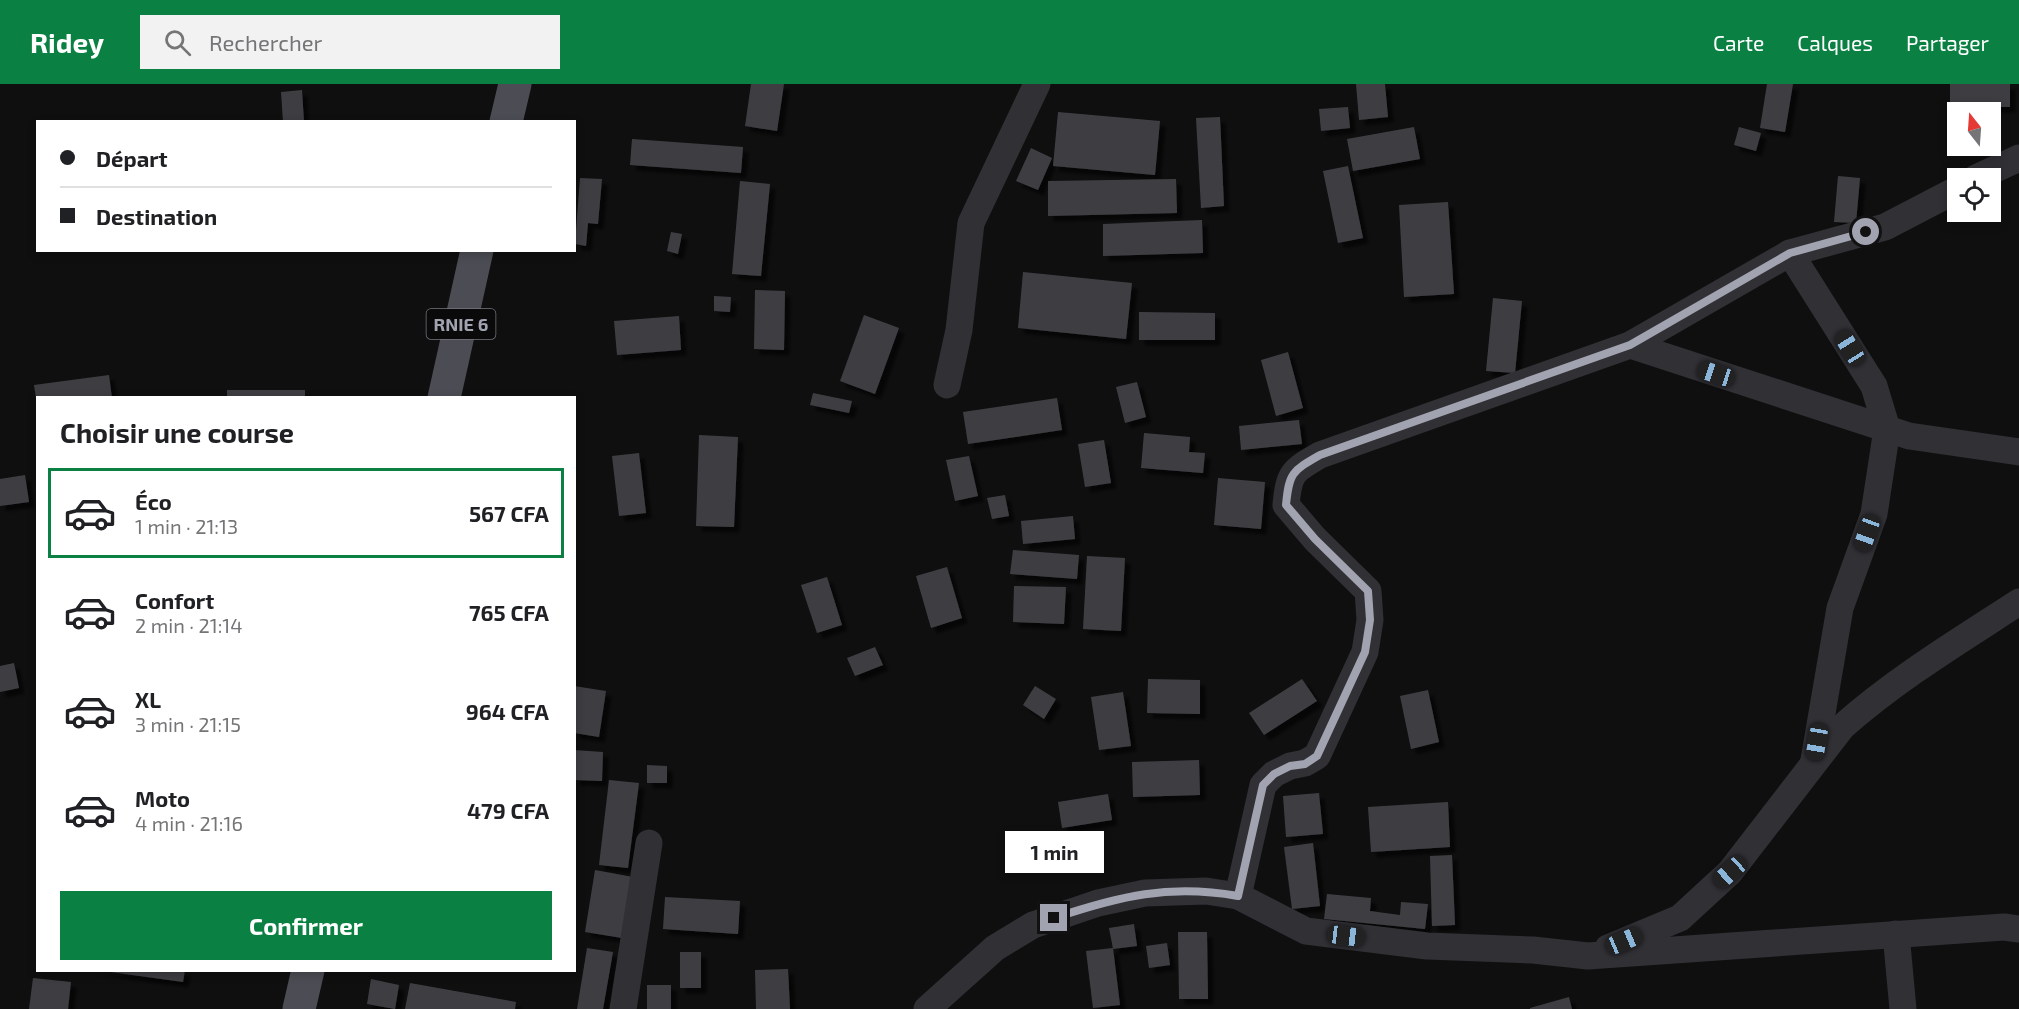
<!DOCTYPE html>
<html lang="fr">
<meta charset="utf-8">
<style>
:root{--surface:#fff;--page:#f2f2f2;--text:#202124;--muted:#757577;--line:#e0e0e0;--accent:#0b8043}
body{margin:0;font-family:"Exo 2",sans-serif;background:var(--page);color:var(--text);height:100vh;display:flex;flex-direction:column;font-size:22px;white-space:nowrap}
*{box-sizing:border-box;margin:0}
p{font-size:20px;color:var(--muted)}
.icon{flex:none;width:33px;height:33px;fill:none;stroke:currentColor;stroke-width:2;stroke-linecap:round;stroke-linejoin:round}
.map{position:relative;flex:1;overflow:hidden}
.drawer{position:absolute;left:36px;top:312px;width:540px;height:576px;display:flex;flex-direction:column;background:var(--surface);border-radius:0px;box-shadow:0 3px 9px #0003}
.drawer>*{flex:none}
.hud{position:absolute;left:36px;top:36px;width:540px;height:132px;border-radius:0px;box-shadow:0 3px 9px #0003;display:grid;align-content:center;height:132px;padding:0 24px;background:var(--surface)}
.needle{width:39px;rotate:343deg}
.tools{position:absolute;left:1947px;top:18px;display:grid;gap:12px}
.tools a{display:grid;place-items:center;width:54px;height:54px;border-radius:0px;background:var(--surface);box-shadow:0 3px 9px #0003;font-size:30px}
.end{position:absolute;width:27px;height:27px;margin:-14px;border:8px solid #a1a3b1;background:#111;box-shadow:0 0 0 3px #111}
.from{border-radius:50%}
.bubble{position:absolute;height:42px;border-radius:0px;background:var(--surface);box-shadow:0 3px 9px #0003;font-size:20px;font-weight:700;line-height:42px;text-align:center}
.car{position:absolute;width:18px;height:36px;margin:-18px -9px;border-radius:8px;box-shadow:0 0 4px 2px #0007;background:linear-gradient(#222 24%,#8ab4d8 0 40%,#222 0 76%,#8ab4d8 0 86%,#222 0)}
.hud b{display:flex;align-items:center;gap:21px;height:57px;font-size:22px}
.hud b+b{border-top:2px solid var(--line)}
.hud i{width:15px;height:15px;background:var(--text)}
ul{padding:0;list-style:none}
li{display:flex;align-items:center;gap:18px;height:90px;margin:0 12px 9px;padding:0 12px;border:3px solid transparent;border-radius:0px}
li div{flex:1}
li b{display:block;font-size:22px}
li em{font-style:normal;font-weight:700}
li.current{border-color:var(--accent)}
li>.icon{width:54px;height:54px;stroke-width:1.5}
h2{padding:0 24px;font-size:27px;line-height:72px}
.action{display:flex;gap:12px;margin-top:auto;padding:12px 24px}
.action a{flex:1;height:69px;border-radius:0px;background:var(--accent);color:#fff;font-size:24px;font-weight:700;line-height:69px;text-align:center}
header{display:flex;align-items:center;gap:36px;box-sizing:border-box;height:84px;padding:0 30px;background:var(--accent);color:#fff}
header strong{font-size:28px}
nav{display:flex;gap:33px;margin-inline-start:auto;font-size:21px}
.search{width:420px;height:54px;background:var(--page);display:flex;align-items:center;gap:15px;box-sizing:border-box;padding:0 21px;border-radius:0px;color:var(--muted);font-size:22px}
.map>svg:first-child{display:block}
.building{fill:#3e3e43;filter:url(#shadow)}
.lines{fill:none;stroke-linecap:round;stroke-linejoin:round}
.minor{stroke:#303035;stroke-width:27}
.primary{stroke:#4c4d54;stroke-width:33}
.route{stroke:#a1a3b1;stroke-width:8}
.labels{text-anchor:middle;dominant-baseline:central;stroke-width:4.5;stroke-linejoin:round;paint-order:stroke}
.shield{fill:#0a0a0b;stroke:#74757f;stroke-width:1.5}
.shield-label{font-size:18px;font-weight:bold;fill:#a1a3b1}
</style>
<header>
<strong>Ridey</strong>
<div class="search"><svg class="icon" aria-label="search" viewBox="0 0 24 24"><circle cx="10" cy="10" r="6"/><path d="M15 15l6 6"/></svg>Rechercher</div>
<nav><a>Carte</a><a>Calques</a><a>Partager</a></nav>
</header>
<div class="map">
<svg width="2019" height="925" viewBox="0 0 2019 925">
<defs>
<filter id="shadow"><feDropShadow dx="5.5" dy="5.5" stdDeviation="1.5" flood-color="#0009"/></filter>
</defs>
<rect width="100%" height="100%" fill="#0f0f10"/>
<g class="building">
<polygon points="751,0 784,0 777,47 745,42"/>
<polygon points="1356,0 1385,0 1388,33 1359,36"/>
<polygon points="1767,0 1793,0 1785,48 1760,44"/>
<rect x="1950" y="0" width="60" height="23"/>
<polygon points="302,6 304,38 283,38 281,8"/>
<polygon points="1348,23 1350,44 1321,47 1319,25"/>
<polygon points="1058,28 1160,37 1155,91 1053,82"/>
<polygon points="1220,33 1224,122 1201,124 1196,34"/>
<polygon points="1414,43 1420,75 1353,87 1347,55"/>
<polygon points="1739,43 1761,49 1756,67 1734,61"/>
<polygon points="632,55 743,63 741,89 630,81"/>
<polygon points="1031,64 1052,74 1038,106 1016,97"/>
<polygon points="1348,82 1363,154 1338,159 1323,87"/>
<polygon points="1838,92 1860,94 1856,139 1834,138"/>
<polygon points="580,94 602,95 598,140 588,139 586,162 575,160"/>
<polygon points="1176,95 1177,129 1048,132 1048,97"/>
<polygon points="740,97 770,100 761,192 732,190"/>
<polygon points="1448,118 1454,210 1404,213 1399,121"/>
<polygon points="1202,136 1203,169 1103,172 1103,140"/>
<polygon points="671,148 682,150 678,170 667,167"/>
<polygon points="1023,188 1132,199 1126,255 1018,244"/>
<polygon points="755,206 785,207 784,266 754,265"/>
<polygon points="714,212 731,213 730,228 714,227"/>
<polygon points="1493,214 1522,217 1515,289 1486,287"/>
<polygon points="1139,228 1215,229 1215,256 1139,256"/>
<polygon points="864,231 899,244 875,310 840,297"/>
<polygon points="679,232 681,266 617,271 614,237"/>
<polygon points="1288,268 1303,324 1276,332 1261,276"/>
<polygon points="109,291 112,314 36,314 34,301"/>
<polygon points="1137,298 1146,333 1125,339 1116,303"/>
<rect x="227" y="306" width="78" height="8"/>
<polygon points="813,309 852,317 849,329 810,321"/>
<polygon points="1057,314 1062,346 968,360 963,328"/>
<polygon points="1299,336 1302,360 1241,366 1239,342"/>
<polygon points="1144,349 1190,353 1189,368 1205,369 1203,389 1141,384"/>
<polygon points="699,351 738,353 734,443 696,442"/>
<polygon points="1104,356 1111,399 1085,403 1078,360"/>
<polygon points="639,369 646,429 619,432 612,372"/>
<polygon points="969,372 978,412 955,417 946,376"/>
<polygon points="25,391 29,418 0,422 0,395"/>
<polygon points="1218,394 1265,398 1261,445 1214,441"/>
<polygon points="1005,411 1009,432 992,435 987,414"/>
<polygon points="1073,432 1075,455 1023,460 1021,437"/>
<polygon points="1013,466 1079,471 1077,495 1010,490"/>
<polygon points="1087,472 1125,474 1121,547 1083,545"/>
<polygon points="947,483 962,534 931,544 916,492"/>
<polygon points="827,493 842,541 817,549 801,501"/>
<polygon points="1014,502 1066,503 1064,540 1013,538"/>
<polygon points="875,563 883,581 855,592 847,574"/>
<polygon points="14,579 19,604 0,608 0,582"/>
<polygon points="1148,595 1200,596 1200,630 1147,629"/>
<polygon points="1302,595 1317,617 1264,651 1249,629"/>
<polygon points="574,602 606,607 599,653 574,649"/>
<polygon points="1035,602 1056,615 1044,635 1023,621"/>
<polygon points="1428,606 1439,658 1411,665 1400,612"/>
<polygon points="1123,608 1131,662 1099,666 1091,613"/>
<polygon points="574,666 603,668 602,697 574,696"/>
<polygon points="1199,676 1200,711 1133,713 1132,678"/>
<polygon points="647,681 667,682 667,699 647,699"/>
<polygon points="609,696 639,699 628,784 599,781"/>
<polygon points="1319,709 1323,750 1286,753 1283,712"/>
<polygon points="1108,710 1112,736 1062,744 1058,718"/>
<polygon points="1448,718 1450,763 1371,768 1368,723"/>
<polygon points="1313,759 1320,822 1292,825 1284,763"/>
<polygon points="1452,771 1455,841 1432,842 1430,772"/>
<polygon points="595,786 633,793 622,854 585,848"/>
<polygon points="1327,810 1371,814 1370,827 1400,831 1401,818 1428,820 1425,845 1324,835"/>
<polygon points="665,813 740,817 738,850 663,845"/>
<polygon points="1134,840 1137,862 1113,865 1109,844"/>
<polygon points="1178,848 1207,848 1208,915 1179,915"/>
<polygon points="1167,859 1170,881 1149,884 1146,862"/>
<polygon points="587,864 613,868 603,925 577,925"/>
<polygon points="1113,864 1120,921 1093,924 1086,867"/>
<rect x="680" y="868" width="21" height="36"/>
<polygon points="788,885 790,925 756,925 755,886"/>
<polygon points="96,886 185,886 183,898"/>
<polygon points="33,894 71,898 68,925 29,925"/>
<polygon points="371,895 399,901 395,925 367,920"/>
<polygon points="410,899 516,918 515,925 405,925"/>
<rect x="647" y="901" width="24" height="24"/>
<polygon points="1569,913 1572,925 1530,925 1530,924"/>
</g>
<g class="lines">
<g class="minor">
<polyline points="1976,94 2019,74"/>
<polyline points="1790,169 1874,302 1887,345 1874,430 1840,524 1814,676"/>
<polyline points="1630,261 1909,352 2019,368"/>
<polyline points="947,301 959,246 971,139 1037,0"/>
<path d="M1238,812l25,-111 11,-11 16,-8 15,-3 12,-7 48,-104 5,-32 -2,-29 -53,-52 -29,-34c3,-32 6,-34 34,-50l310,-110 160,-92 95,-26 73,-38"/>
<polyline points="1896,850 1903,925"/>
<path d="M1608,864l72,-30 50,-46 112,-145c54,-48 117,-86 177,-125"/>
<polyline points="623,925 649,759"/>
<polyline points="927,925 995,864 1033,841 1098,819 1145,809 1206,807 1238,812 1306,847 1427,862 1533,866 1588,872 2004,843 2019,845"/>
</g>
<g class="primary">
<polyline points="506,38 515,0"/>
<polyline points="444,314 477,166"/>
<polyline points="299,925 308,886"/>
</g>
</g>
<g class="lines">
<path class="route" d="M1054,834c66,-22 115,-34 184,-22l25,-111 11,-11 16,-8 15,-2 12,-8 48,-104 5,-32 -2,-29 -53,-52 -29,-34c3,-32 6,-34 34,-50l310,-110 160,-92 76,-21"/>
</g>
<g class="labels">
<rect class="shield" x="426.5" y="225" width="69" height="30" rx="4.5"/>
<g class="shield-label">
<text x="461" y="240">RNIE 6</text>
</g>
</g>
</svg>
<div class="tools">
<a><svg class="needle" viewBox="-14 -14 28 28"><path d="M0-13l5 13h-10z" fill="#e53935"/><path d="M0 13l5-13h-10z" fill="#757577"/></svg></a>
<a><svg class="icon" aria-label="locate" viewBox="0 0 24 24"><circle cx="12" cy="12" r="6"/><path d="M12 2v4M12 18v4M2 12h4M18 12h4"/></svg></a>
</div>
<i class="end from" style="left:1866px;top:148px"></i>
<i class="end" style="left:1054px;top:834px"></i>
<div class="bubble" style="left:1005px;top:747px;width:99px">1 min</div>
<i class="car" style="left:1850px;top:264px;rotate:328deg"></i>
<i class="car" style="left:1716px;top:290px;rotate:288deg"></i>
<i class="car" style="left:1867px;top:449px;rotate:200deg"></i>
<i class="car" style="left:1817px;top:658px;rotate:190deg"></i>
<i class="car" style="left:1730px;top:788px;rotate:228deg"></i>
<i class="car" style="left:1346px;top:852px;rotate:97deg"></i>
<i class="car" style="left:1624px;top:857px;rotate:67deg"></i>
<div class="hud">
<b><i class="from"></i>Départ</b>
<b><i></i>Destination</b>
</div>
<section class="drawer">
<h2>Choisir une course</h2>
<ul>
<li class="current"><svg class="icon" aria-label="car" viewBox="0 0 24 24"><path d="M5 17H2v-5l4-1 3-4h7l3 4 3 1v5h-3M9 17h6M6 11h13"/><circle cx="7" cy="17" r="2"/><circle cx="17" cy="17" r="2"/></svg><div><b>Éco</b><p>1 min · 21:13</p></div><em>567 CFA</em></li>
<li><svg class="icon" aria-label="car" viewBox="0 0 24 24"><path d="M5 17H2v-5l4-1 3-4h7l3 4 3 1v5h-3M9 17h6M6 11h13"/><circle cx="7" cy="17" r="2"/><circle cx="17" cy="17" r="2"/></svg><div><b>Confort</b><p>2 min · 21:14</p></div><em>765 CFA</em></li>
<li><svg class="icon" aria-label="car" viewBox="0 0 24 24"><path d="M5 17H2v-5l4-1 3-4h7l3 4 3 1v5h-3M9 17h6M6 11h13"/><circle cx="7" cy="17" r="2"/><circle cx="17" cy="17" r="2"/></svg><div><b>XL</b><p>3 min · 21:15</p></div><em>964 CFA</em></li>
<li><svg class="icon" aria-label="car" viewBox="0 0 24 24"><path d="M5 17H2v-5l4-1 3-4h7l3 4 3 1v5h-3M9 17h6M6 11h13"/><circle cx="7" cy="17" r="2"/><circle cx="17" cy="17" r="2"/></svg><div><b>Moto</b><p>4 min · 21:16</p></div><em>479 CFA</em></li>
</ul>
<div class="action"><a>Confirmer</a></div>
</section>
</div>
